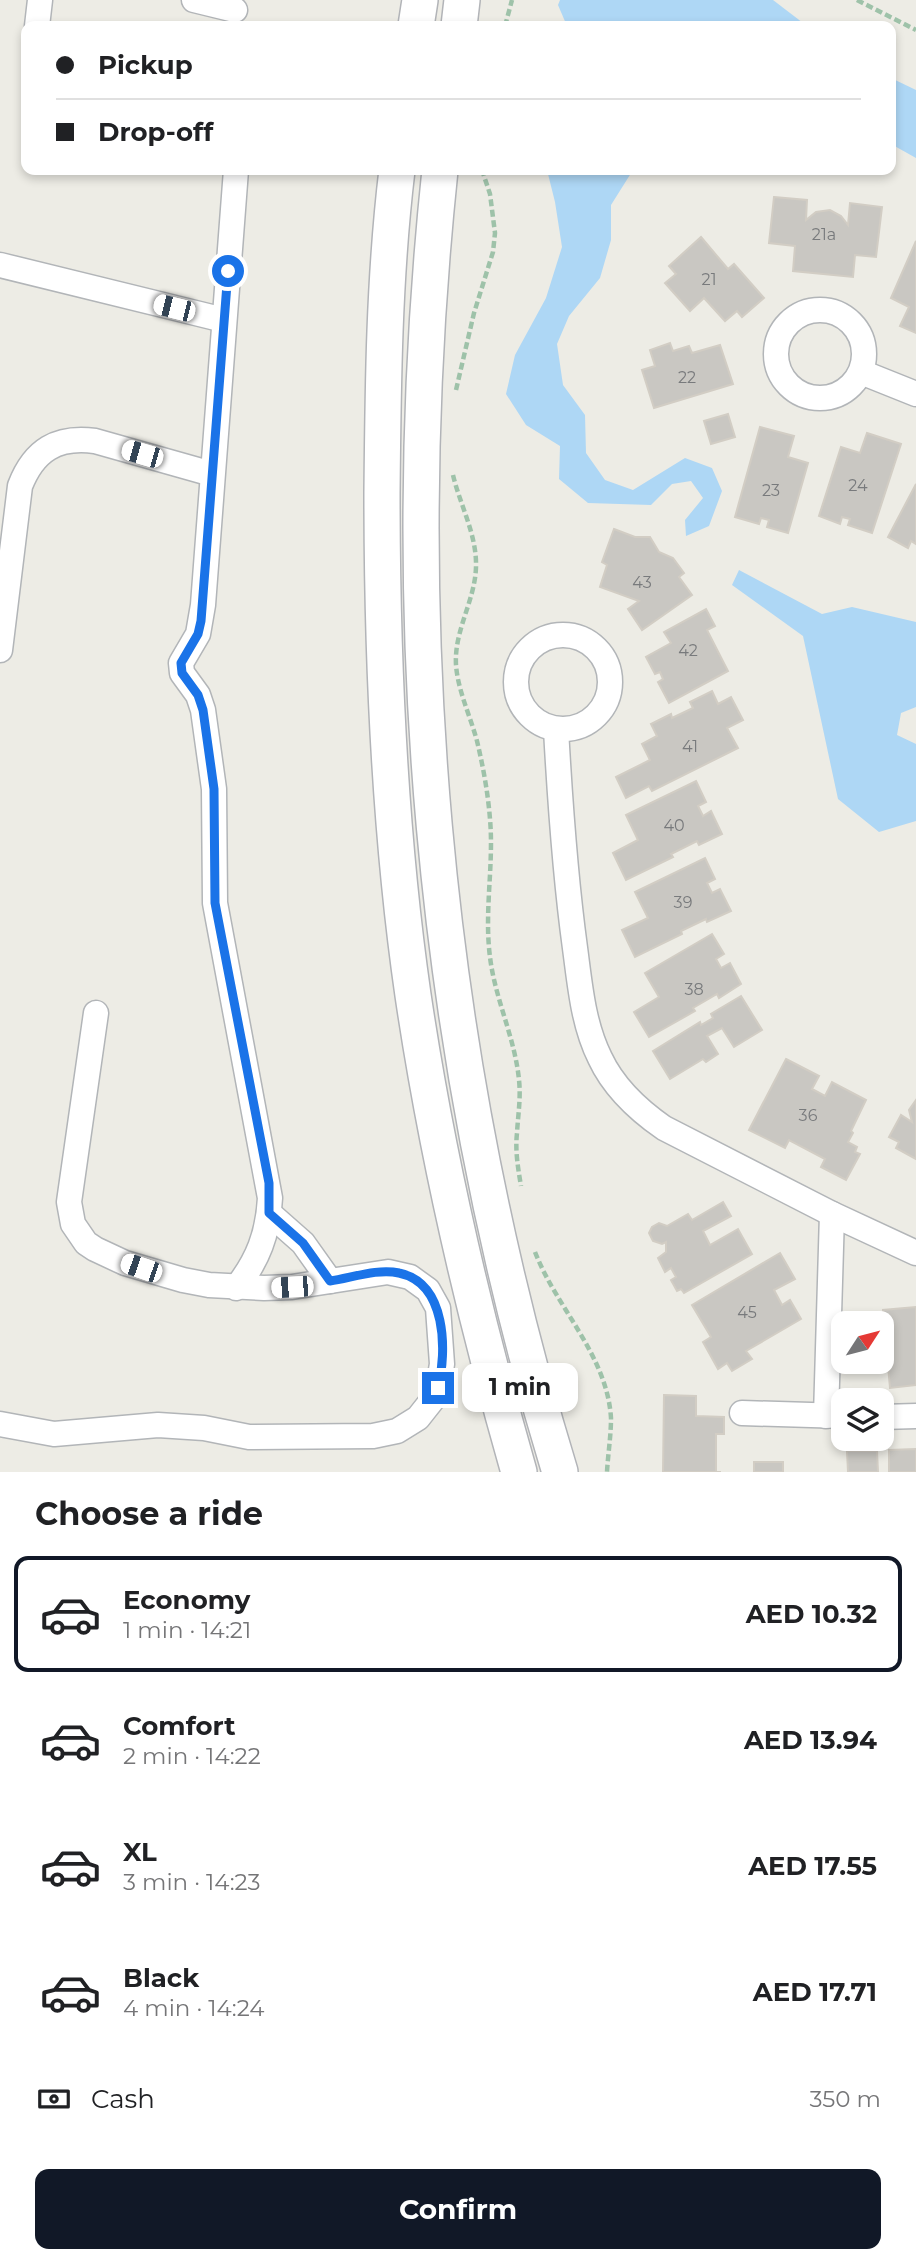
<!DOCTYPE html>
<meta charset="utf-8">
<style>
:root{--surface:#fff;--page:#f6f6f6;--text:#202124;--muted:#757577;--line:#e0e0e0;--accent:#111827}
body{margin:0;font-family:Montserrat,sans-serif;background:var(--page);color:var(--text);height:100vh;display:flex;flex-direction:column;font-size:26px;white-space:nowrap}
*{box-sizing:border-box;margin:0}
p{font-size:23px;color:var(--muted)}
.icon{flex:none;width:38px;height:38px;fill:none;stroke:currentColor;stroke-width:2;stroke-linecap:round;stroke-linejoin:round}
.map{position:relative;height:1472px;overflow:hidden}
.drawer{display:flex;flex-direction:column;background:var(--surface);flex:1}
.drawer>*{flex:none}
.top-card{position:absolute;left:21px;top:21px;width:875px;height:154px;border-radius:14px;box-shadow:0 4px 10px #0003;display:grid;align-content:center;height:154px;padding:0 35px;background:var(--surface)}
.needle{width:46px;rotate:54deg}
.controls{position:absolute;left:831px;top:1311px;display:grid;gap:14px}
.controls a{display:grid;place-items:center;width:63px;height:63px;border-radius:14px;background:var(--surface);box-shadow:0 4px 10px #0003;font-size:35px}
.end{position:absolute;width:32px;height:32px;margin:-16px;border:9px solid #1a73e8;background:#fff;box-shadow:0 0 0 4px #fff}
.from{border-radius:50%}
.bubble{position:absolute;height:49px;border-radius:14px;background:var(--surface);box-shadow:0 4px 10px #0003;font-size:23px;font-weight:700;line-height:49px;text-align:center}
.car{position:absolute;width:21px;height:42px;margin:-21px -10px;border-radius:9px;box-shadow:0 0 5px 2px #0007;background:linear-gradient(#fff 24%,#345 0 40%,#fff 0 76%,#345 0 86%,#fff 0)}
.top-card b{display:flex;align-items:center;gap:24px;height:66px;font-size:26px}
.top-card b+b{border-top:2px solid var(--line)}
.top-card i{width:18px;height:18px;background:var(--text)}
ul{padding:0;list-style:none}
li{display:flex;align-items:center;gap:21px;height:116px;margin:0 14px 10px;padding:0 21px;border:4px solid transparent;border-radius:14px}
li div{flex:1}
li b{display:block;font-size:26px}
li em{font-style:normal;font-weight:700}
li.selected{border-color:var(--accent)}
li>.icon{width:63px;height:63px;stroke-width:1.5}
h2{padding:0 35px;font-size:32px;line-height:84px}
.pay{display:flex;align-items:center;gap:18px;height:77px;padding:0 35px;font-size:26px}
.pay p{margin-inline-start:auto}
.action{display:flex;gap:14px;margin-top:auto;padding:14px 35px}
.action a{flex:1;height:80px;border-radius:14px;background:var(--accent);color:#fff;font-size:28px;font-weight:700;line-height:80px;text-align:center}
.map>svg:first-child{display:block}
.water{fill:#aed7f5}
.building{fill:#c9c7c2;stroke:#d2cdc4;stroke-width:2}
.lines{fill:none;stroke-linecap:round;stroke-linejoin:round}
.street-casing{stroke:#b2b5b8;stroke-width:27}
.secondary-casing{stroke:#b2b4b8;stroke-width:38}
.path{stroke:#9ec2a9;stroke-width:4.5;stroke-dasharray:7 3.5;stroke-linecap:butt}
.street{stroke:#fff;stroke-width:24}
.secondary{stroke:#fff;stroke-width:35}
.route{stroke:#1a73e8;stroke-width:9}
.labels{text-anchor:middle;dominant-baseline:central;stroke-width:5;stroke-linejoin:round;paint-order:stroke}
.number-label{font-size:16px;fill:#787a7c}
</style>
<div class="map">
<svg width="916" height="1472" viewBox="0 0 916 1472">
<rect width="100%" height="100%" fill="#edece5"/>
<g class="water">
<polygon points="560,0 773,0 807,26 567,26 558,5"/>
<polygon points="891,78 916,90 916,158 891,144"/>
<polygon points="547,170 633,170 611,205 611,240 600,278 569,316 557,344 563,385 585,415 586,453 605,480 633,490 685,458 712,468 722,491 709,526 686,536 685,520 703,498 691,481 672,484 651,505 588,503 559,479 560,446 526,425 506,394 515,355 546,298 562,247 555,202"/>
<polygon points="739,570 822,614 852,607 916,622 916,707 901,713 897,735 916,744 916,821 879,832 838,799 803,636 732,585"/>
</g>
<g class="building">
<polygon points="774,197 807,200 806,220 816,212 830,210 841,216 848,225 850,203 882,207 876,257 855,255 853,277 793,271 795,246 769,243"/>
<polygon points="701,237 728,269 734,264 764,298 742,317 737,311 725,321 704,298 690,311 665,283 676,274 669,266"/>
<polygon points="916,241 916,333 900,326 909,307 891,298"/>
<polygon points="670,343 673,351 689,346 692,353 720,345 733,384 654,408 642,370 655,366 650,350"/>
<polygon points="728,414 735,437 711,444 704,421"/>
<polygon points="760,427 794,436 788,457 808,463 788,533 767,527 769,520 761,518 759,524 735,517"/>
<polygon points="867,433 901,444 872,533 848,525 850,519 842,517 840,524 819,516 841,447 860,453"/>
<polygon points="916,484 916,544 911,541 908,548 888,537"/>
<polygon points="614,529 635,537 650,537 659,552 673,558 684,573 679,577 692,595 642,630 628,609 639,601 600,587 607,565 602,562"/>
<polygon points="706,609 715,626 707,630 728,671 669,703 658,682 663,679 660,672 655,674 646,657 671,643 664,632"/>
<polygon points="712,691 718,704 731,697 743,720 727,728 738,748 652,791 649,786 626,798 616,777 650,760 642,744 657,736 651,724 671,714 672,718 693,708 690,702"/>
<polygon points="696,781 706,802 698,806 703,816 711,811 722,834 699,845 697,841 671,854 673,857 626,880 613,853 638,840 626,815"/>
<polygon points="705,858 715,879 707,883 712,893 720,889 731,911 707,922 706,919 681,931 682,934 635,957 622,930 648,918 635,892"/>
<polygon points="712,934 724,954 716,959 721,968 730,963 741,984 719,998 717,994 693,1008 695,1011 649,1037 634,1012 659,997 645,973"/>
<polygon points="741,996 762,1030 734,1047 722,1028 707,1036 718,1054 706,1062 703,1059 670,1079 653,1051 700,1022 701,1025 713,1018 711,1014"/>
<polygon points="786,1059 819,1076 812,1089 825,1096 832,1082 866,1100 851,1131 853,1133 848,1142 857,1147 855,1152 860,1154 846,1180 821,1167 825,1159 789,1140 785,1148 749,1130"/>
<polygon points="916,1100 916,1159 896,1148 899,1142 889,1137 901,1115 912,1122 909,1110"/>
<polygon points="723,1202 731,1216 703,1231 710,1245 738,1229 752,1254 684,1293 681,1289 677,1291 671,1280 676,1277 671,1268 665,1272 658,1258 666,1252 666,1242 662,1244 653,1241 649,1233 652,1227 659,1223 667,1226 688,1214 692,1220"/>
<polygon points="780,1253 795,1279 774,1290 782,1305 790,1300 801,1319 746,1351 752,1359 732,1371 727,1363 718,1369 703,1342 711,1337 692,1305"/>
<polygon points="916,1307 916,1385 890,1388 883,1310"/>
<polygon points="664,1395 696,1396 696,1416 724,1417 724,1434 716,1434 716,1472 721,1472 663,1472"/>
<polygon points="916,1449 916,1472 889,1472 889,1450"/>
<polygon points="847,1451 877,1451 878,1472 848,1472"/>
<rect x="754" y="1462" width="29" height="10"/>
</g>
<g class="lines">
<defs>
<g id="street">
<polyline points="194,0 235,10"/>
<polyline points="37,26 40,0"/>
<polyline points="0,265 224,320"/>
<circle cx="820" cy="354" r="44"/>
<polyline points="861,372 916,394"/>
<circle cx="563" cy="682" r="47"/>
<path d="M0,650l20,-164c14,-36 37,-50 75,-45l117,33"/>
<path d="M556,729c4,73 9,146 19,219 5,37 8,76 25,110 14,30 38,52 64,70l168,86 84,39"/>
<polyline points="269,1213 303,1243 330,1281"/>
<path d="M236,1288c22,-28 32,-54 34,-90l-55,-295 -1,-114 -11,-79 -5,-15 -16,-22 -1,-10 17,-29 5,-29 33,-435"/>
<polyline points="742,1413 844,1416"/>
<polyline points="826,1416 832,1214"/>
<polyline points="882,1417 916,1416"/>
<polyline points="0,1424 54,1434 158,1425 204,1428 249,1437 373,1436 397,1431 418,1418 433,1399 438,1388 442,1364 438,1308 428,1290 410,1277 388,1272 292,1287 264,1288 209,1285 183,1280 125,1263 95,1249 86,1243 73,1224 69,1202 96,1013"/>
</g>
<g id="secondary">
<polyline points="416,26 420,0"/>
<polyline points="459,26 462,0"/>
<path d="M397,170c-13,107 -14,216 -15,323 0,168 7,336 31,502 24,162 61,320 106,477"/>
<path d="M440,170c-46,437 -9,881 120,1302"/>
</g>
</defs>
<use href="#street" class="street-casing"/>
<use href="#secondary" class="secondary-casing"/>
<g class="path">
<polyline points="857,0 916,30"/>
<polyline points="505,26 512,0"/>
<polyline points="456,390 474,313 493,252 495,233 490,194 482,170"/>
<path d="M453,475c7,30 24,60 23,92 -1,34 -22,63 -20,98 2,26 14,50 21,76 6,25 11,52 13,78 4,46 -6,92 0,138 5,42 25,81 29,123 2,18 -1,35 -2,53 -2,18 1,35 4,53"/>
<path d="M535,1252c22,57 72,103 76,166 0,18 -3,36 -4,54"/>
</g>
<use href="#street" class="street"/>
<use href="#secondary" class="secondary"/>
</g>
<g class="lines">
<path class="route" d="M228,271l-27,350 -3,13 -17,29 1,10 16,22 5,15 11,79 1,114 54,280v30l34,30 27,38c21,-3 48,-13 69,-8 48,10 48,78 39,115"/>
</g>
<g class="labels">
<g class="number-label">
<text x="824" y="234">21a</text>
<text x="709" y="279">21</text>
<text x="687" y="377">22</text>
<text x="858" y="485">24</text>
<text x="771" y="490">23</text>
<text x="642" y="582">43</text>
<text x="688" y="650">42</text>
<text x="690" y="746">41</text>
<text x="674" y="825">40</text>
<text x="683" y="902">39</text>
<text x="694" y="989">38</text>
<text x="808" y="1115">36</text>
<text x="747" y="1312">45</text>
</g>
</g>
</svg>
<div class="controls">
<a><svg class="needle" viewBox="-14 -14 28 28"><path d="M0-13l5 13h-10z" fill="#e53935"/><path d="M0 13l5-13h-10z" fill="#757577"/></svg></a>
<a><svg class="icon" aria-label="layers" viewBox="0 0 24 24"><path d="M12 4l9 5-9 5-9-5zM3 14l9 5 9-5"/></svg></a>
</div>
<i class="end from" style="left:228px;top:271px"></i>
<i class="end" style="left:438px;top:1388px"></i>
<div class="bubble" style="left:462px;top:1363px;width:116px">1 min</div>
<i class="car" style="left:174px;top:308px;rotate:284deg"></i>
<i class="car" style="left:142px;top:454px;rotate:286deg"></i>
<i class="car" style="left:141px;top:1268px;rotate:289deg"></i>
<i class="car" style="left:292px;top:1287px;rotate:267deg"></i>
<div class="top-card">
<b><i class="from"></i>Pickup</b>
<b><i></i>Drop-off</b>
</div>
</div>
<section class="drawer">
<h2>Choose a ride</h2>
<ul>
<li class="selected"><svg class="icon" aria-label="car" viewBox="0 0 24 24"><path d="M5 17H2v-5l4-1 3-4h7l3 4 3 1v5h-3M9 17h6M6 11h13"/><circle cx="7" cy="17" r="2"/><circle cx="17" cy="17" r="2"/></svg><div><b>Economy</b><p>1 min · 14:21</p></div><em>AED 10.32</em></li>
<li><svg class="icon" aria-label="car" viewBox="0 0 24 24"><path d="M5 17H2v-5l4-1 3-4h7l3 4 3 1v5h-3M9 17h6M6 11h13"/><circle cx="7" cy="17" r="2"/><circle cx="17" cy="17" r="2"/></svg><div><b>Comfort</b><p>2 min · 14:22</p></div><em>AED 13.94</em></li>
<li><svg class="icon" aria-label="car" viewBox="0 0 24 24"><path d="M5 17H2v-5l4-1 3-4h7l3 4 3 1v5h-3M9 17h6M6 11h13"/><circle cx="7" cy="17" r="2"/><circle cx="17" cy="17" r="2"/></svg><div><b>XL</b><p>3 min · 14:23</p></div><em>AED 17.55</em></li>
<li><svg class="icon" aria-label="car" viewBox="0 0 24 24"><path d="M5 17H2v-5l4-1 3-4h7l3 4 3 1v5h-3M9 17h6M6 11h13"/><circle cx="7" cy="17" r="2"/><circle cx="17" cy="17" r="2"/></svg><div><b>Black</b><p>4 min · 14:24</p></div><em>AED 17.71</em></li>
</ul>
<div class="pay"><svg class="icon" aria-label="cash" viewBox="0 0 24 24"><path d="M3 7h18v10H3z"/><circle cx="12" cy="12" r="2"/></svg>Cash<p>350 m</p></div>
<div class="action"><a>Confirm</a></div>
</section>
